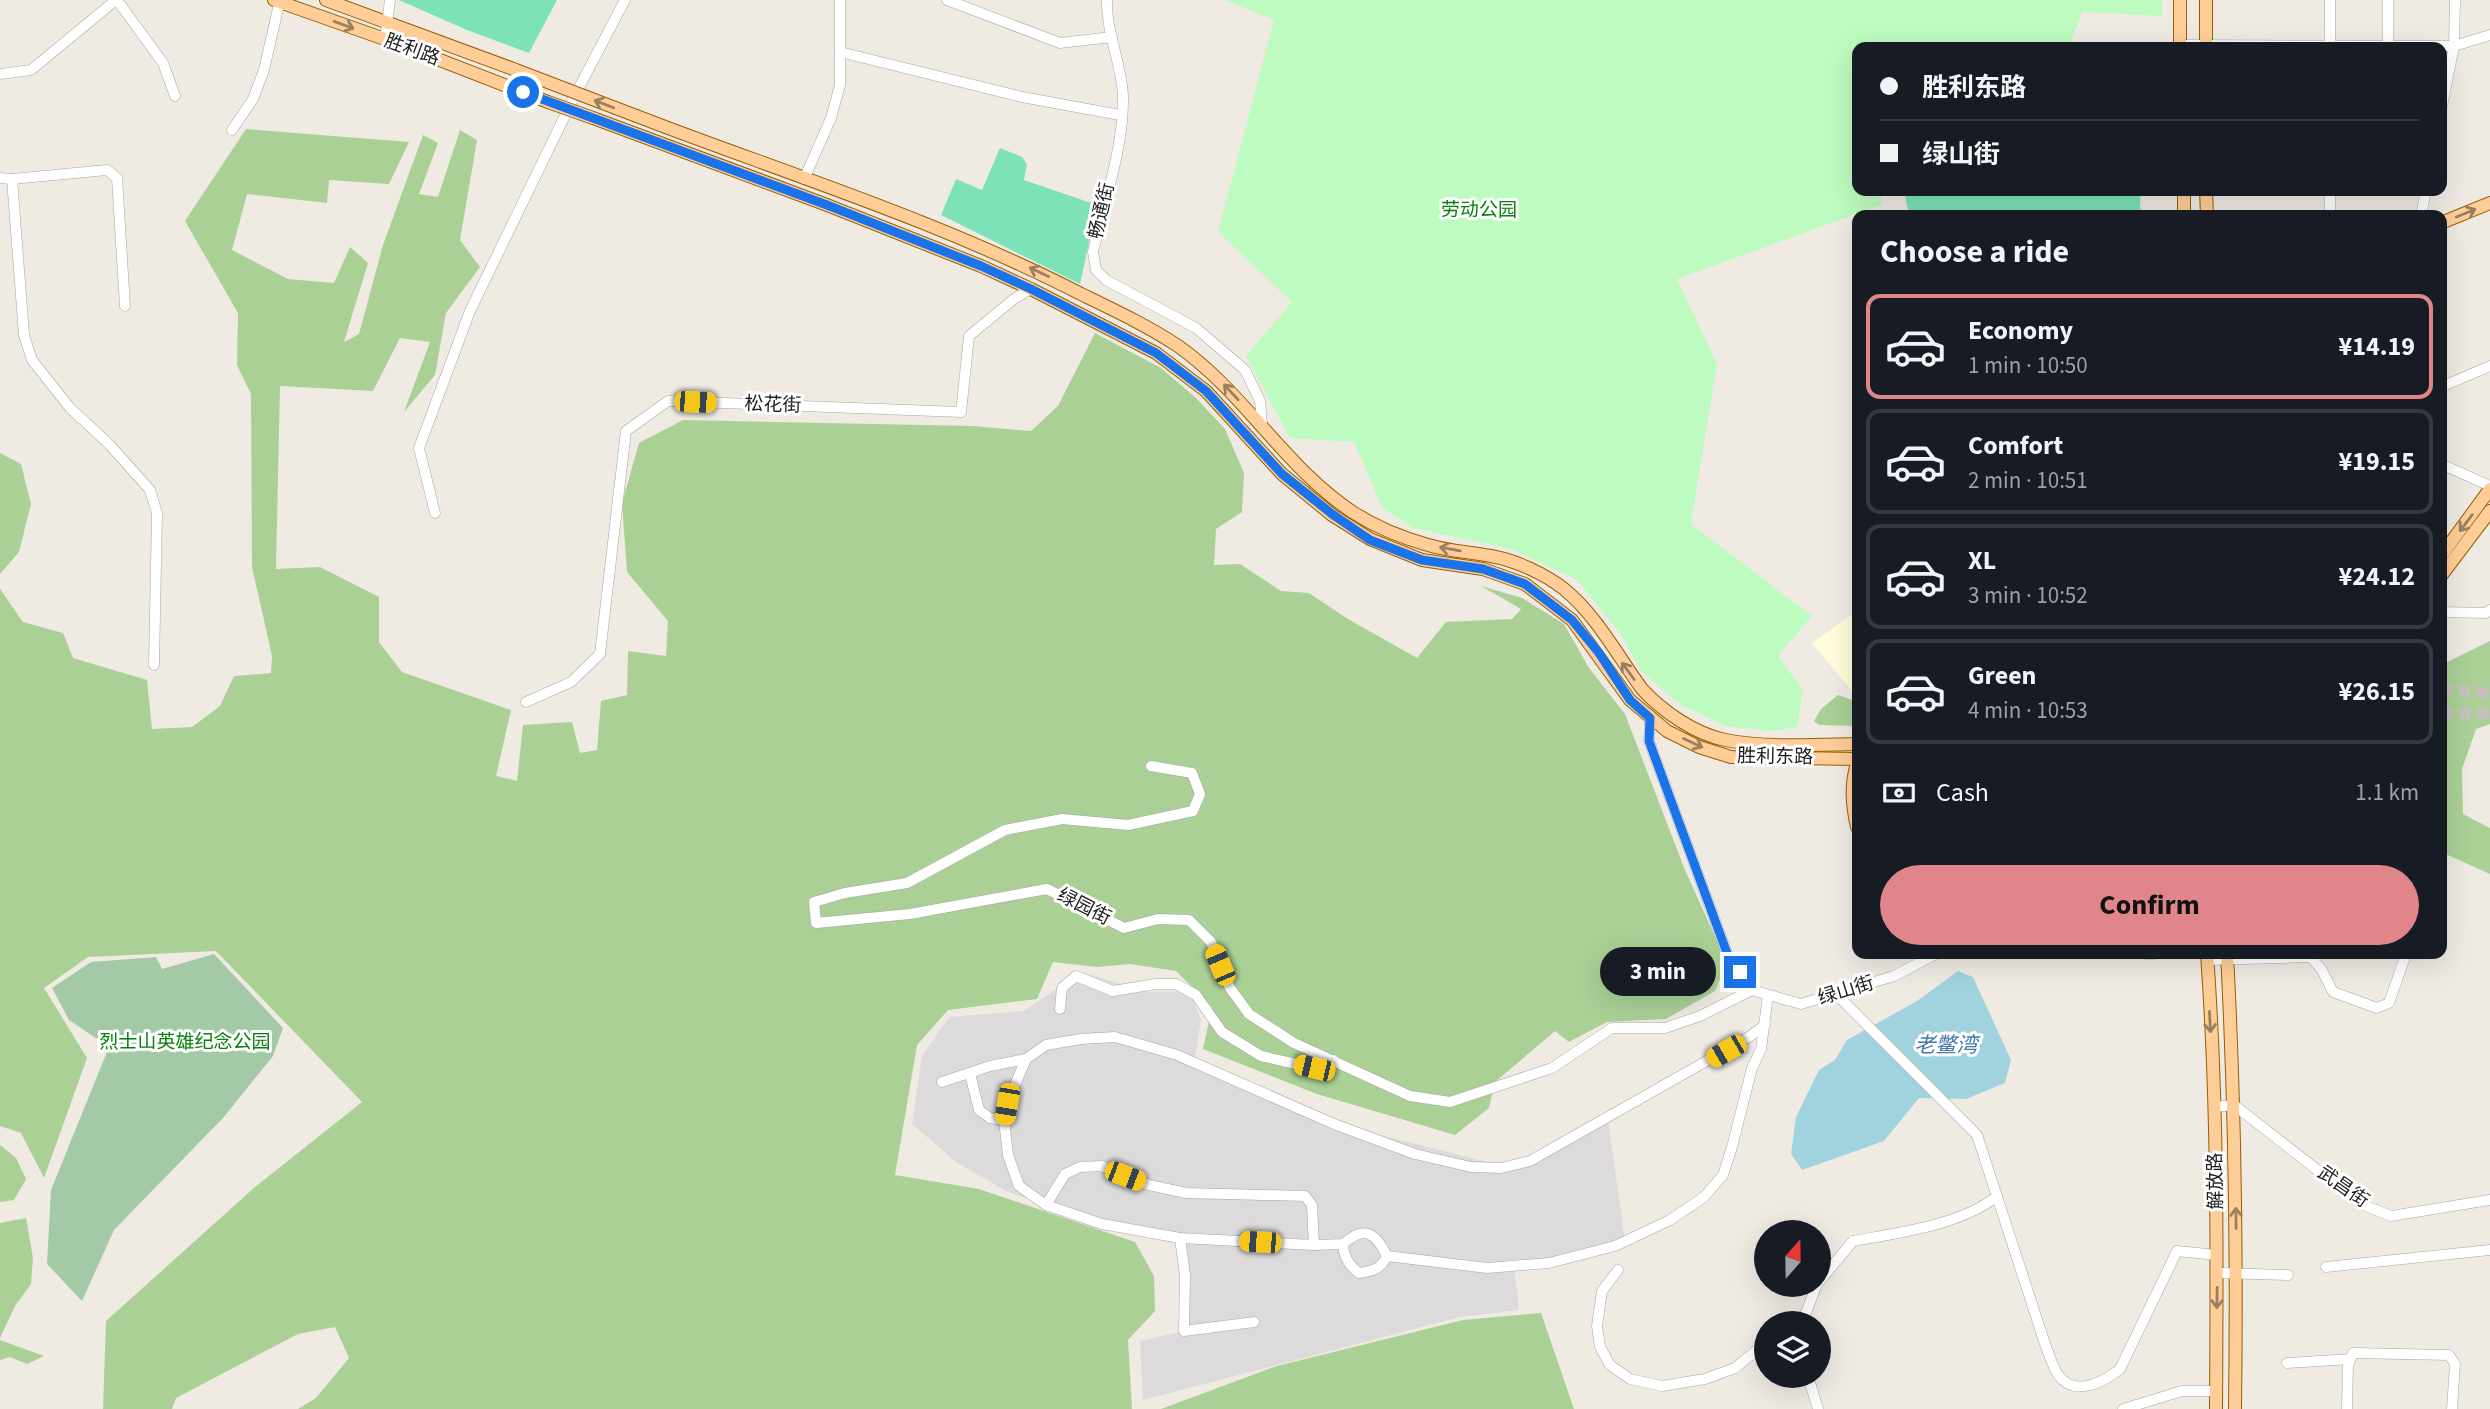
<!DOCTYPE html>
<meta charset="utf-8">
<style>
:root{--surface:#171b24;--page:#20242c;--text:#f1f3f6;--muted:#9ea1a6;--line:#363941;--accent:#e0868b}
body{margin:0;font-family:"Source Sans 3","Noto Sans SC",sans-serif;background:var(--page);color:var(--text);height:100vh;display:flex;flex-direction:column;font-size:26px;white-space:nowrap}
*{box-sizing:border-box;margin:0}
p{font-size:23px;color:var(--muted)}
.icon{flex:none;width:38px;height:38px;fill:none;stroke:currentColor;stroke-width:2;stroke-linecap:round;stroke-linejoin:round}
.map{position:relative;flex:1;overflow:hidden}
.drawer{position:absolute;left:1852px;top:210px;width:595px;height:749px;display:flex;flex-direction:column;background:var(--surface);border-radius:14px;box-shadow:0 7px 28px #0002}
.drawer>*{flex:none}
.hud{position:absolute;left:1852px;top:42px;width:595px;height:154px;border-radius:14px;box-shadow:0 7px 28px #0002;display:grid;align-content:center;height:154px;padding:0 28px;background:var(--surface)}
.needle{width:46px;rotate:20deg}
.controls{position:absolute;left:1754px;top:1220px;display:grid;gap:14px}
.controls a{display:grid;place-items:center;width:77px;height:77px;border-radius:50%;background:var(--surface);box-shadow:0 7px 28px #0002;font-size:35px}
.end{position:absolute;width:32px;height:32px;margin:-16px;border:9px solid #1a73e8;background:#fff;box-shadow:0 0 0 4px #fff}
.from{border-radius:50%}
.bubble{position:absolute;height:49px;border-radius:24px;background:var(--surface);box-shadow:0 7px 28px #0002;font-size:23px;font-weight:700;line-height:49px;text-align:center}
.car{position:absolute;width:21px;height:42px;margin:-21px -10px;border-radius:9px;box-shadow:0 0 5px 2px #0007;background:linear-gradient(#f5c518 24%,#345 0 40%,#f5c518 0 76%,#345 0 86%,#f5c518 0)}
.hud b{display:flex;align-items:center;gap:24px;height:66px;font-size:26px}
.hud b+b{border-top:2px solid var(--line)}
.hud i{width:18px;height:18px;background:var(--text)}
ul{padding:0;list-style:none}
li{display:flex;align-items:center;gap:21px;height:105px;margin:0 14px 10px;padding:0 14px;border:4px solid var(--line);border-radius:14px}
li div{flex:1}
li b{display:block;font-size:26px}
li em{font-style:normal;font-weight:700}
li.active{border-color:var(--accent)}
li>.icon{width:63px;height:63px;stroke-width:1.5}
h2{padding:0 28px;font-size:32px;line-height:84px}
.pay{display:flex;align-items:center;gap:18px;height:77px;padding:0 28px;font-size:26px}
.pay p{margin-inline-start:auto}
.primary-button{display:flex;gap:14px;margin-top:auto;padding:14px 28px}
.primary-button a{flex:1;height:80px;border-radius:42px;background:var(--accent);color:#111;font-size:28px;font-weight:700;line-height:80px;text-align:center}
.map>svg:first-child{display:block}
.residential{fill:#dcdada}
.education{fill:#fffddc}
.forest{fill:#aad096}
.cemetery{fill:#a3c9a7}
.park{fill:#befbc0}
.pitch{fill:#7de2b7}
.water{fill:#a1d3df}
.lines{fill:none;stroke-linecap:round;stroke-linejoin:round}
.major-tunnel{stroke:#c5c2bc;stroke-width:12;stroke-dasharray:12 6;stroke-linecap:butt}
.minor-casing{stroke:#a5a5a5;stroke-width:11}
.major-casing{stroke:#975e00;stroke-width:14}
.minor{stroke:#fff;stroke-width:10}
.major{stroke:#ffce98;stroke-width:12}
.major-bridge-casing{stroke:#975e00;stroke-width:14;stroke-linecap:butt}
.major-bridge{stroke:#ffce98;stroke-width:12}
.oneway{stroke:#9a7f61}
.route{stroke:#1a73e8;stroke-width:9}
.labels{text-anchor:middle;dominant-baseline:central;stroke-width:6;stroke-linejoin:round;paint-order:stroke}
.street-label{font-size:19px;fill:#1e1e1e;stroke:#fff}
.park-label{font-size:19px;fill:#07800c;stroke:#fff}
.water-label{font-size:21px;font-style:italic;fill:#437aa9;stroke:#fff}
</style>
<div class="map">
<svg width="2490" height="1409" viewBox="0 0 2490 1409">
<rect width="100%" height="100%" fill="#efebe3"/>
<polygon class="residential" points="1081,972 1148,992 1189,991 1201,1019 1194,1063 1297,1114 1515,1169 1608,1119 1625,1242 1514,1266 1519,1310 1460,1317 1143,1400 1140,1341 1184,1331 1180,1238 1102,1224 1006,1191 956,1162 912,1124 922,1056 949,1017 1024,1011"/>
<polygon class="education" points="1857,611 1857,695 1856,696 1812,643"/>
<g class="forest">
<polygon points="246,129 409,142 389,184 329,180 327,203 247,194 232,250 288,279 334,283 350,247 368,263 344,342 359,334 383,245 423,135 438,143 419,194 438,197 460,130 477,140 460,240 480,267 446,313 435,375 404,412 430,342 400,338 373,391 280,386 276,569 320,567 379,597 379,642 402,672 511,710 496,776 517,781 523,725 572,722 580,753 597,750 601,701 627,695 628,651 666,656 668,621 627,572 622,503 639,443 683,420 973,426 1031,431 1058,406 1095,333 1161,368 1196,398 1225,429 1244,473 1242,512 1216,529 1214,565 1240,564 1281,591 1309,593 1348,619 1417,658 1446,622 1512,619 1521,609 1481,586 1522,598 1564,624 1589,668 1625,714 1685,870 1727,963 1715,991 1666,1019 1607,1022 1569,1042 1555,1031 1495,1082 1489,1108 1455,1135 1317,1094 1203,1049 1212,1007 1176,971 1130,964 1097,967 1053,962 1037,999 948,1010 917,1045 895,1175 979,1189 1135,1242 1154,1276 1155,1311 1128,1340 1132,1409 298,1409 316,1398 349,1358 335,1327 298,1334 176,1398 172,1409 103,1409 106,1321 255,1187 362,1102 216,951 88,957 44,988 87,1058 44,1178 21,1133 0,1126 0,589 23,622 63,633 73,658 147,680 152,729 192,727 220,706 234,676 271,673 272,656 252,567 251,394 237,365 238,313 185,221"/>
<polygon points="0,453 21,464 31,504 19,552 0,574"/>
<polygon points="2490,641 2490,724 2476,729 2462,769 2463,814 2490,828 2490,874 2441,852 2441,665"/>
<polygon points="1838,695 1855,701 1857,700 1857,726 1819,725 1814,721 1821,709"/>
<polygon points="0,1145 16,1158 26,1179 14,1200 0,1202"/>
<polygon points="26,1218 33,1258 31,1284 15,1306 0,1338 0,1223"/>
<polygon points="1541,1313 1574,1409 1161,1409 1277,1366 1463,1320"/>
<polygon points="0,1340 44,1356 27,1364 10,1357 0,1360"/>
</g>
<polygon class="cemetery" points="214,954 283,1028 273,1056 223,1118 114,1230 82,1301 47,1264 51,1190 109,1047 69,1020 52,988 91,962 156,957 162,969"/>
<polygon class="park" points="1225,0 2162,0 2162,16 2082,12 2069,47 1857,47 1857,191 1882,191 1881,205 1677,279 1717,364 1691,524 1812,616 1778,656 1803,690 1797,727 1772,731 1726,726 1681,705 1642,672 1619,632 1577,580 1512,549 1413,528 1382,507 1354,442 1290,438 1246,356 1292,302 1218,232 1274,20"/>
<g class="pitch">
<polygon points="399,0 557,0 529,53 467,30"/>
<polygon points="1000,148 1022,157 1027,164 1024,180 1097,205 1080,284 941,215 956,179 982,190"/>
<polygon points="1904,191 2141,191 2140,207 2143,215 1909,215"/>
</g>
<polygon class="water" points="1958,971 1973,977 2011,1060 2005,1083 1966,1099 1919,1098 1884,1141 1802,1170 1791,1154 1796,1117 1819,1070 1835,1060 1847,1040 1917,1001"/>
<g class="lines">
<g class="major-tunnel">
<polyline points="2441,687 2456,691 2490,693"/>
<polyline points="2441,713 2490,714"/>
</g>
<defs>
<g id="minor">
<polyline points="117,0 163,63 175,96"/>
<polyline points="947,0 1060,43 1112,37"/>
<path d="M1107,0c-1,33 15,64 16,97 1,49 -19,106 -30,155l3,18 10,10 90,48 49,42 15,31 2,24"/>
<polyline points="2330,0 2330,47"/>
<polyline points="385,40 390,0"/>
<polyline points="2180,45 2454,46 2490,35"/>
<polyline points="2388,47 2388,0"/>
<polyline points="840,52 1022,97 1120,115"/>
<polyline points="0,74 31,70 116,0"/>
<polyline points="2441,111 2454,46 2455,0"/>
<polyline points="232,130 253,99 264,70 280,0"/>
<polyline points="0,178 12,179 107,170 117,178 125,306"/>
<polyline points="12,179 24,335 32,360 70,408 109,444 150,490 157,513 154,665"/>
<polyline points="804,179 831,118 840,85 840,0"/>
<polyline points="2330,191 2330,215"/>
<polyline points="2421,215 2426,191"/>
<polyline points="2441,387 2490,366"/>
<polyline points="2441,464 2490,486"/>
<polyline points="435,513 419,448 470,311 574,97 625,0"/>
<polyline points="2441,612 2486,613 2490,610"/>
<polyline points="526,702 571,682 600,654 626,431 668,401 961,412 969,336 1014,299 1031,289"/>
<polyline points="1650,718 1649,741 1727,953 1752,990 1801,1004 1894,976 1936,954"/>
<polyline points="1151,766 1192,773 1200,794 1193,811 1128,825 1062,819 1005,830 907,883 845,893 814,902 816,923 910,914 1047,889 1124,928 1158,919 1189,920 1211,942 1230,988 1249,1014 1294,1043 1410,1096 1450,1102 1552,1068 1612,1028 1665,1028 1700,1016 1752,990"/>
<polyline points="2146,954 2154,954"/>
<polyline points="2207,960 2311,957 2322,970 2333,992 2377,1008 2389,1003 2406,954"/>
<path d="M1836,994l141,141 68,209c4,10 8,24 14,32 16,21 45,6 61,-7l57,-118 40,4"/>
<polyline points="1060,1009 1062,988 1076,976 1113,991 1156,984 1176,984 1196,995 1222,1032 1261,1056 1314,1068 1333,1060"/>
<polyline points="970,1074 979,1110 990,1118 1004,1120"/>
<polyline points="942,1082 990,1066 1026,1059"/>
<polyline points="2214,1107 2234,1105 2361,1204 2391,1216 2490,1200"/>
<polyline points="1046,1205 1065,1174 1080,1167 1101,1166 1149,1185 1186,1193 1305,1196 1312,1205 1314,1245"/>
<polyline points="1180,1238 1185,1275 1184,1331 1254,1322"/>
<path d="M1343,1244c1,14 6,21 16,29 14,-2 22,-4 28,-17 -12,-24 -23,-31 -44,-12l-29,1 -134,-7 -78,-14 -56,-19 -27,-19 -11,-31 -4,-35 3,-16 19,-45 20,-14 35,-6 34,-2 62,18 157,69 81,30 56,13 30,1 29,-7 219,-124 16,-12"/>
<polyline points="1387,1256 1487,1268 1549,1263 1615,1246 1670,1220 1704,1197 1723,1175 1732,1147 1752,1068 1761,1049 1768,995"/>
<polyline points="2326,1267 2490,1250"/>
<polyline points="1618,1270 1602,1291 1597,1326 1600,1347 1610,1365 1630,1379 1662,1386 1705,1379 1735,1368 1766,1343"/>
<polyline points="2218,1273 2288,1275"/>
<path d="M1818,1283l35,-42c44,-8 109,-16 144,-45"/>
<polyline points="1802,1323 1817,1284"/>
<polyline points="2287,1363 2351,1359"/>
<polyline points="1808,1376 1818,1409"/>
<polyline points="2123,1409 2182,1391 2216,1391"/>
<polyline points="2347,1409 2348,1365 2353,1353 2449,1355 2455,1364 2452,1409"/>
</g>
<g id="major">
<polyline points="274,0 396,43 548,102"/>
<polyline points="326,0 516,70"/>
<polyline points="2180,0 2180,47"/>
<polyline points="2206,0 2206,47"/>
<polyline points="593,118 827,205 981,266 1031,289 1156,353 1206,391 1282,474 1332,515 1370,539 1422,560 1483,569 1525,584 1572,620 1630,700 1667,731 1699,747 1731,757 1857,759"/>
<path d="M668,128c139,52 281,98 413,166 33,16 67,32 97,52 67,47 107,122 176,167 22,14 49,25 74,32 20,6 42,7 63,11 24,4 54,18 73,33 33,27 53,66 78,100 20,22 53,45 83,51 42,8 89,5 132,4"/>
<polyline points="2184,191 2184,215"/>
<polyline points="2206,191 2207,215"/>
<polyline points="2441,223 2490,203"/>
<polyline points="2441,556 2490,489"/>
<polyline points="2441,576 2490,511"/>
<path d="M1857,764c-7,21 -5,42 0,63"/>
<path d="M2207,954c11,151 10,303 9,455"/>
<path d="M2227,954c8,152 10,303 8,455"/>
</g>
</defs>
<use href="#minor" class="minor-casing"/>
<use href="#major" class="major-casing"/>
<use href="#minor" class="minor"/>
<use href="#major" class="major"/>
<defs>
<g id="major-bridge">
<polyline points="516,70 668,128"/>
<polyline points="548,102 593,118"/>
</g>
</defs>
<use href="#major-bridge" class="major-bridge-casing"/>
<use href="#major-bridge" class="major-bridge"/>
</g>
<defs><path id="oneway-shaft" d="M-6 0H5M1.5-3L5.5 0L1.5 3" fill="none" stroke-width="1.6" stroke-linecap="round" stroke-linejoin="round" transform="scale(1.75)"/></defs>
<g class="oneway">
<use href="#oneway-shaft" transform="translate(344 25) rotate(20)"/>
<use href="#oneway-shaft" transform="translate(604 104) rotate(-159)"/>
<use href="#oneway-shaft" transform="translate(2466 213) rotate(-22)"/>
<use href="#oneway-shaft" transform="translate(1039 272) rotate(-154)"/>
<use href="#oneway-shaft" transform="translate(1231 392) rotate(-133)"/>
<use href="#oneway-shaft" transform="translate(2466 523) rotate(127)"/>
<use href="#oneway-shaft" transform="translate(1450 549) rotate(-170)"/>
<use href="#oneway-shaft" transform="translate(1628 671) rotate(-126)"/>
<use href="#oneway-shaft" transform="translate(1693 743) rotate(25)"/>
<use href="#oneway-shaft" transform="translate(2210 1022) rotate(87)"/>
<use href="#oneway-shaft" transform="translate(2236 1218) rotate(-91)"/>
<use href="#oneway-shaft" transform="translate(2217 1298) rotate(91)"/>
</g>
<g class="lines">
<polyline class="route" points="523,92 827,205 981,266 1031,289 1156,353 1206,391 1282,474 1332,514 1370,540 1422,560 1483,569 1525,584 1572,620 1599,653 1630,700 1650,718 1649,741 1727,953 1740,972"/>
</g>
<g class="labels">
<g class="street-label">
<text transform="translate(412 50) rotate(20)">胜利路</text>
<text transform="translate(1102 211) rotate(-77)">畅通街</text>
<text transform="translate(773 405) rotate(2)">松花街</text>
<text transform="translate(1775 757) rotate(1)">胜利东路</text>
<text transform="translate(1084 907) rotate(27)">绿园街</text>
<text transform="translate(1846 991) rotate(-17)">绿山街</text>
<text transform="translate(2216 1181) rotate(-91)">解放路</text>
<text transform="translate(2343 1187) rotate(35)">武昌街</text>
</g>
<g class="park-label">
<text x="1479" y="210">劳动公园</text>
<text x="185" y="1042">烈士山英雄纪念公园</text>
</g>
<g class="water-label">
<text x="1946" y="1045">老鳖湾</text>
</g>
</g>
</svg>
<div class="controls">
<a><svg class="needle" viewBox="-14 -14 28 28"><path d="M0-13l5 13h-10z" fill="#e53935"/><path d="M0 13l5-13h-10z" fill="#9ea1a6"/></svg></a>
<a><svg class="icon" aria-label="layers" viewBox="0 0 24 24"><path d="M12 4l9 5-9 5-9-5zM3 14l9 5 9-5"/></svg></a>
</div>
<i class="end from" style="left:523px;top:92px"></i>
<i class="end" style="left:1740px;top:972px"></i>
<div class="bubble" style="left:1600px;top:947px;width:116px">3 min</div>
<i class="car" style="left:695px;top:402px;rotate:92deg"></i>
<i class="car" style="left:1220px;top:965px;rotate:337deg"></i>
<i class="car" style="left:1726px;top:1051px;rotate:240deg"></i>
<i class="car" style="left:1314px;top:1068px;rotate:283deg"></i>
<i class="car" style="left:1007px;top:1104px;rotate:190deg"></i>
<i class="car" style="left:1125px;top:1176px;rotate:111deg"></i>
<i class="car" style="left:1260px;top:1242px;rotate:273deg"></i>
<div class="hud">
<b><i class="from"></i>胜利东路</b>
<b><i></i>绿山街</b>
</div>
<section class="drawer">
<h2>Choose a ride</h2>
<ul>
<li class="active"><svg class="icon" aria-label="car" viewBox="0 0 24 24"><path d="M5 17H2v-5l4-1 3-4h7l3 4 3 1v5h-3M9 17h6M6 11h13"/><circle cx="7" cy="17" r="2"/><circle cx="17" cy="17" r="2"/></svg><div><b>Economy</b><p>1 min · 10:50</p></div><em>¥14.19</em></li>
<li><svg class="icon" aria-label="car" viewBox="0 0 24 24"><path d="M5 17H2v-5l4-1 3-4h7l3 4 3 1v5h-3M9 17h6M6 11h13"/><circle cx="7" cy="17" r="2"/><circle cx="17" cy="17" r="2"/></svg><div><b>Comfort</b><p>2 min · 10:51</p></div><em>¥19.15</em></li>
<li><svg class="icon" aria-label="car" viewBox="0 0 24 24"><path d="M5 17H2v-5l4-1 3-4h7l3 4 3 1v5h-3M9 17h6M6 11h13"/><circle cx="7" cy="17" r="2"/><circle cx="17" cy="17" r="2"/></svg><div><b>XL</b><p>3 min · 10:52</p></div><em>¥24.12</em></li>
<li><svg class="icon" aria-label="car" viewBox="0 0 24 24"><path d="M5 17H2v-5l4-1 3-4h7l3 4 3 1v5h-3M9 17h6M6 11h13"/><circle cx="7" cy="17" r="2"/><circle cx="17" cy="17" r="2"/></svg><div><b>Green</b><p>4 min · 10:53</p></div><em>¥26.15</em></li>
</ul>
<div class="pay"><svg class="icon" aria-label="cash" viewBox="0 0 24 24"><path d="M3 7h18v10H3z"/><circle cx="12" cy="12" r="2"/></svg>Cash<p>1.1 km</p></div>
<div class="primary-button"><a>Confirm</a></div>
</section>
</div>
